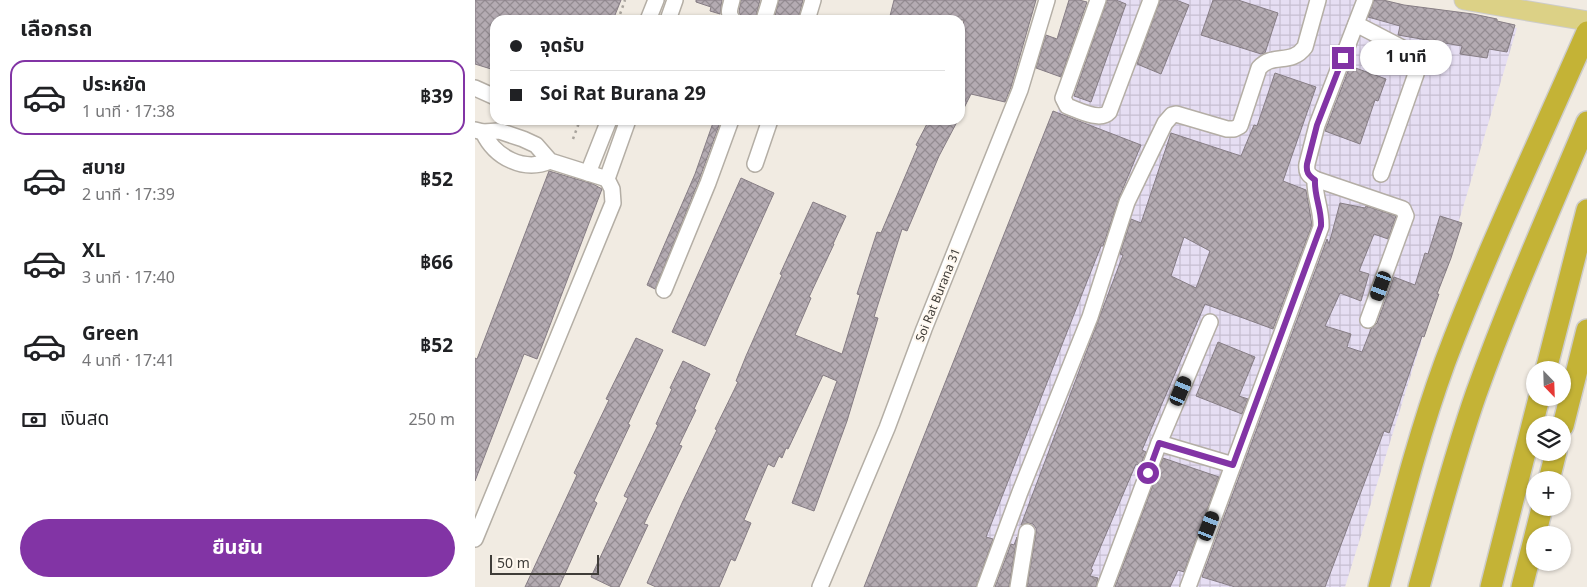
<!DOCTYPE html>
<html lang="th">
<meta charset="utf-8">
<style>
:root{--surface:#fff;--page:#f6f6f6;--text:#202124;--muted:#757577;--line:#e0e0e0;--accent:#8234a5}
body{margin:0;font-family:Georgia,"Noto Sans Thai",serif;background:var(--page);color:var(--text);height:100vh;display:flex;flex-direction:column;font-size:19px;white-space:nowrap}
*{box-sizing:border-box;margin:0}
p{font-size:16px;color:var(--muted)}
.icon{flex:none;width:28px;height:28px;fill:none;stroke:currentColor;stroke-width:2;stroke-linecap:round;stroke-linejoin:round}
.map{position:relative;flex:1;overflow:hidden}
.side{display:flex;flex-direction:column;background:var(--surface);width:475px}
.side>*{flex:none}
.hud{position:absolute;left:15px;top:15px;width:475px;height:110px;border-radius:15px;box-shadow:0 1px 4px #0004;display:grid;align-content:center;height:110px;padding:0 20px;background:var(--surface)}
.needle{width:32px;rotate:157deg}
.fabs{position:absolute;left:1051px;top:361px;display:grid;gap:10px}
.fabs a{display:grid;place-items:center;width:45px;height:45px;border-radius:50%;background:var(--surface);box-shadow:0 1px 4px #0004;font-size:25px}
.scale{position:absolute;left:15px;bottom:12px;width:109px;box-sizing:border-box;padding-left:5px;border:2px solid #3f3c38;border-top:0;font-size:14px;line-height:18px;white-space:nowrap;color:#3f3c38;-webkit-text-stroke:4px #fff8ef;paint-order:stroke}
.end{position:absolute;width:22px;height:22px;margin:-11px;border:6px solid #8234a5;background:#fff;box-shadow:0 0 0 2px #fff}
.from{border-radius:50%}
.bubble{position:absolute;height:35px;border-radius:18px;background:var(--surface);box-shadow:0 1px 4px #0004;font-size:16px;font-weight:700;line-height:35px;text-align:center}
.car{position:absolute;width:15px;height:30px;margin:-15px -8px;border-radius:6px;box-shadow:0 0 4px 1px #0007;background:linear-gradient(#222 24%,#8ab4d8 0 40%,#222 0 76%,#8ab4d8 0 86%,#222 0)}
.hud b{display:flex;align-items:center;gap:18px;height:48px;font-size:19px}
.hud b+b{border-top:1px solid var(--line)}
.hud i{width:12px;height:12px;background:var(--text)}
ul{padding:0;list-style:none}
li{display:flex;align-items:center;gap:15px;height:75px;margin:0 10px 8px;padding:0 10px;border:2px solid transparent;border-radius:15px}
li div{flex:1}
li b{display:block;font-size:19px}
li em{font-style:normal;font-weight:700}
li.active{border-color:var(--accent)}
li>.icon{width:45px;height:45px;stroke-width:1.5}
h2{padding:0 20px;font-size:22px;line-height:60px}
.pay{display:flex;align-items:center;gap:12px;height:55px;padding:0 20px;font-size:19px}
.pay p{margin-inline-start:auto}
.cta{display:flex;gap:10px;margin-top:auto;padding:10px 20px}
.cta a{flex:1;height:58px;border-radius:30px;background:var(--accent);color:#fff;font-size:20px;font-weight:700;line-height:58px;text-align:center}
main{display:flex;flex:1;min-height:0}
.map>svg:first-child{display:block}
.industrial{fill:url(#industrial-grid)}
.building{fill:url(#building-cross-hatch);stroke:#867d84;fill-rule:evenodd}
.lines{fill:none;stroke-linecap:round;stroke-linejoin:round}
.minor-casing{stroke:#b4aea5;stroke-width:18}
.major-casing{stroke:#cdcccb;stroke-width:21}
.highway-casing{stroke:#cdcccb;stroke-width:24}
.path{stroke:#a8a39c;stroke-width:2.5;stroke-dasharray:2.5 4;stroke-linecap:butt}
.minor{stroke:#fff;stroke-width:15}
.major{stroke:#dcd186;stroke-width:19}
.highway{stroke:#c4b336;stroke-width:21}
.route{stroke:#8234a5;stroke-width:6}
.labels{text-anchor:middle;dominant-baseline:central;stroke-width:4;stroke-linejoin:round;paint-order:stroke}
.street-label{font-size:12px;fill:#3f3c38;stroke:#fff8ef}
</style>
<main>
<section class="side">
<h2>เลือกรถ</h2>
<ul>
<li class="active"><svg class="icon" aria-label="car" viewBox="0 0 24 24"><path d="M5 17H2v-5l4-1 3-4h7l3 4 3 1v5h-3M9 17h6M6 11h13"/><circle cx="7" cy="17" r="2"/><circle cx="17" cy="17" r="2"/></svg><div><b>ประหยัด</b><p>1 นาที · 17:38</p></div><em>฿39</em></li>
<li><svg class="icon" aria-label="car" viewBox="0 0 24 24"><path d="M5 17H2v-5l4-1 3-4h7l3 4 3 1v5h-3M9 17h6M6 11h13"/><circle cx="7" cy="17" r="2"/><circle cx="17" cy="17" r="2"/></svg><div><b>สบาย</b><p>2 นาที · 17:39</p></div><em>฿52</em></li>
<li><svg class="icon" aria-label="car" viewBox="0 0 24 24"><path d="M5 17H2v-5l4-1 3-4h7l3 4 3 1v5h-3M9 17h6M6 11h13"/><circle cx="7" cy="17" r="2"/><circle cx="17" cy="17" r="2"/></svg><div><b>XL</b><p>3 นาที · 17:40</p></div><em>฿66</em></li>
<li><svg class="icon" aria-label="car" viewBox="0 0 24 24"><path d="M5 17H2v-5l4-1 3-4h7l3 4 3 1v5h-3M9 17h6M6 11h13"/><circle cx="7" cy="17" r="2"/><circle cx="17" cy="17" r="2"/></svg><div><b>Green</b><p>4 นาที · 17:41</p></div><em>฿52</em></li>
</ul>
<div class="pay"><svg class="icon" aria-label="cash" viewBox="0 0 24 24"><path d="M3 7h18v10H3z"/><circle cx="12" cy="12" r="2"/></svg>เงินสด<p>250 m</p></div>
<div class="cta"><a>ยืนยัน</a></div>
</section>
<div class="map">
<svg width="1112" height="587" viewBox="0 0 1112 587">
<defs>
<pattern id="industrial-grid" width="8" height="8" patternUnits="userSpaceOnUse" patternTransform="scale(1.25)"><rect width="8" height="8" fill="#e6def3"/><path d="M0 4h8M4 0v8" fill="none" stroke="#c6bfd1"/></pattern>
<pattern id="building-cross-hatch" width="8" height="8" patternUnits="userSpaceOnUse" patternTransform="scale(1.25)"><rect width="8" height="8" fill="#b4abb2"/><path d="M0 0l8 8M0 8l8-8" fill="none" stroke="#948c92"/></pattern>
</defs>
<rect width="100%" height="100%" fill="#f1ebe2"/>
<polygon class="industrial" points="620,0 879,0 1042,28 986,214 870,587 394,587 583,110"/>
<g class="building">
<polygon points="0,0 146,0 138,20 20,20 20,66 17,65 16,69 0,64"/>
<polygon points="221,0 247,0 245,14 235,11 236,7 221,2"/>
<polygon points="266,0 285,0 280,20 267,18 264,12"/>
<polygon points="304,0 328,0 323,20 299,20"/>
<polygon points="419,0 561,0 536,87 530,102 496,94 485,116 485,38 489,20 414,20"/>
<polygon points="594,0 604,0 612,2 586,77 561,68 571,35 582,39"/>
<polygon points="632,0 641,0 651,4 616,102 599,96"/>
<polygon points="685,0 701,0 714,5 686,74 662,64"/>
<polygon points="738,0 763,0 803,13 790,53 786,54 726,35"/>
<polygon points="899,0 908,0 929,5 998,14 1022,19 1022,21 1040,25 1032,52 1014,49 1012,58 985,54 987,46 923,35 925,26 893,17"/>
<polygon points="875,66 911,79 903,101 900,100 885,144 850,131"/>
<path d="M800,73l41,14 -33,94 23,9 6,35 -39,104 -68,-25 -63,146 4,2 -6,14 -4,-2 -45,105 2,1 -3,6 8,2 -2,9h-69l9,-54v-5l-3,-4 -5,-1 -7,2 102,-270 -3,-1 11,-35 10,4 30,-90 70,23 13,-31 3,1zM709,237l26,14 -14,37 -25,-12z"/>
<polygon points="578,111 666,145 644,198 628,246 626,246 511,537 518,539 501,587 389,587"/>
<polygon points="239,120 246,120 224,180 180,289 172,285 220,174"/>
<polygon points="454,120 483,120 464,156 432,231 427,229 399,317 403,318 372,421 339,511 317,503 362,381 348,375 313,449 311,448 307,458 304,456 299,467 293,464 269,520 276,523 260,561 256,559 244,587 181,587 172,583 207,503 242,430 240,429 263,382 261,381 271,356 307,275 305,274 338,202 371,216 358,244 359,244 334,297 336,298 320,335 367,354 385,295 382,294 402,232 406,233 443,146 441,145"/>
<polygon points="74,171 118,184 127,189 62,359 49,354 0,481 0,358 2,359"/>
<polygon points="266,178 299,193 230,346 197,332"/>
<polygon points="865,203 890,208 891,206 921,216 913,239 899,234 884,271 894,274 886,301 865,293 850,326 876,334 872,347 887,352 896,329 902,323 919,277 940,285 950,253 953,254 965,216 987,223 976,258 962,294 964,294 949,337 947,336 914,433 909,431 850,587 760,587 727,577 852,239 854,244"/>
<polygon points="161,338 188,350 153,424 155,425 119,501 122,503 84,587 50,587 102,475 99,473 134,400 131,399"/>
<polygon points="743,342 780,357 764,396 773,399 767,414 721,396"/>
<polygon points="208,361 235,374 219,409 221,410 204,445 207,446 169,524 173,525 144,587 137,587 116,577 153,498 149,496 183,425 181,424 197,389 195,388"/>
<polygon points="688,458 744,477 709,572 703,570 695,587 640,587"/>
<polygon points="542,537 534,587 520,587 536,544 539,545"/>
</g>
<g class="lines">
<defs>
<g id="minor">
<path d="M257,0c-2,8 -5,14 1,20"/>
<path d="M623,0l-35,98 4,8c11,4 33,16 42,6l42,-112"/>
<path d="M890,0l-48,125 -10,39c-1,8 1,11 8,15l88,30 3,7 -38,104"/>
<polyline points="173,20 181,0"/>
<polyline points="193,20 200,0"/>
<polyline points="289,20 295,0"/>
<polyline points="332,20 338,0"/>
<polyline points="881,24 937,53 943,62 941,74 906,174"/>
<polyline points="0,88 20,97"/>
<polyline points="134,120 113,173 132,179 153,120"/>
<polyline points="0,130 8,132 24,131 48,139 61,145 75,161 113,173"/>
<path d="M8,132c12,26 41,40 67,29"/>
<polyline points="280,164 295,120"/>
<polyline points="189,290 233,183 256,120"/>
<polyline points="684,443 758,465"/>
<polyline points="0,539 138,203 137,189 132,179"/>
<polyline points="345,587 412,428 449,329 545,90 572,0"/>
<path d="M510,587l35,-95 70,-175 37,-115 38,-79 7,-8 4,-1 51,15h7l6,-3 19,-58c14,-16 32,-2 46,-21l13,-47"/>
<polyline points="543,587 552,532"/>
<polyline points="630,587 684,443 735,322"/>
<path d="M713,587l133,-360c1,-17 -7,-31 -6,-48"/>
</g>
<polyline id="major" points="989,0 1112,21"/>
<g id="highway">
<polyline points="1071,370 1112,210"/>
<polyline points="1088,426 1112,330"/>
<polyline points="1074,480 1081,452"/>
<path d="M904,587c20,-75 39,-151 66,-225 42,-112 94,-220 142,-330"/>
<path d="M944,587c18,-65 35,-130 57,-193 33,-92 73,-182 111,-272"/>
<polyline points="1016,587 1064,398"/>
<polyline points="1047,587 1067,508"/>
</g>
</defs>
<use href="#minor" class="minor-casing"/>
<use href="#major" class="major-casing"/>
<use href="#highway" class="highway-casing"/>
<g class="path">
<polyline points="143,20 150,0"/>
<polyline points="98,139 105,120"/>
</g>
<use href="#minor" class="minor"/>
<use href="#major" class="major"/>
<use href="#highway" class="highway"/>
</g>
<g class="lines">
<path class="route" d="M673,473l11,-30 74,22 88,-239c1,-16 -7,-30 -6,-46 -7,-5 -9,-8 -8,-16l10,-39 26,-67"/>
</g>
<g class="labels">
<g class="street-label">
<text transform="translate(463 295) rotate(-68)">Soi Rat Burana 31</text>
</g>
</g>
</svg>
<div class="fabs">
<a><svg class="needle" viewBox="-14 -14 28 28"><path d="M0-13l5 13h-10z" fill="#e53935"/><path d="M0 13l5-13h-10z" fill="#757577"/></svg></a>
<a><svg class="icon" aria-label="layers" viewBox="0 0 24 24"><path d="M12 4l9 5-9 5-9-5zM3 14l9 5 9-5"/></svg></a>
<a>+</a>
<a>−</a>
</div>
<div class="scale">50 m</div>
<i class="end from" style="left:673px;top:473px"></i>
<i class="end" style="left:868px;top:58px"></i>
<div class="bubble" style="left:885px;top:40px;width:92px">1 นาที</div>
<i class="car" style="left:906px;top:286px;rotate:200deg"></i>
<i class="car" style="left:706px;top:391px;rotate:23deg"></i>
<i class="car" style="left:734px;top:526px;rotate:21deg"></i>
<div class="hud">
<b><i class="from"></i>จุดรับ</b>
<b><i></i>Soi Rat Burana 29</b>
</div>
</div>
</main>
